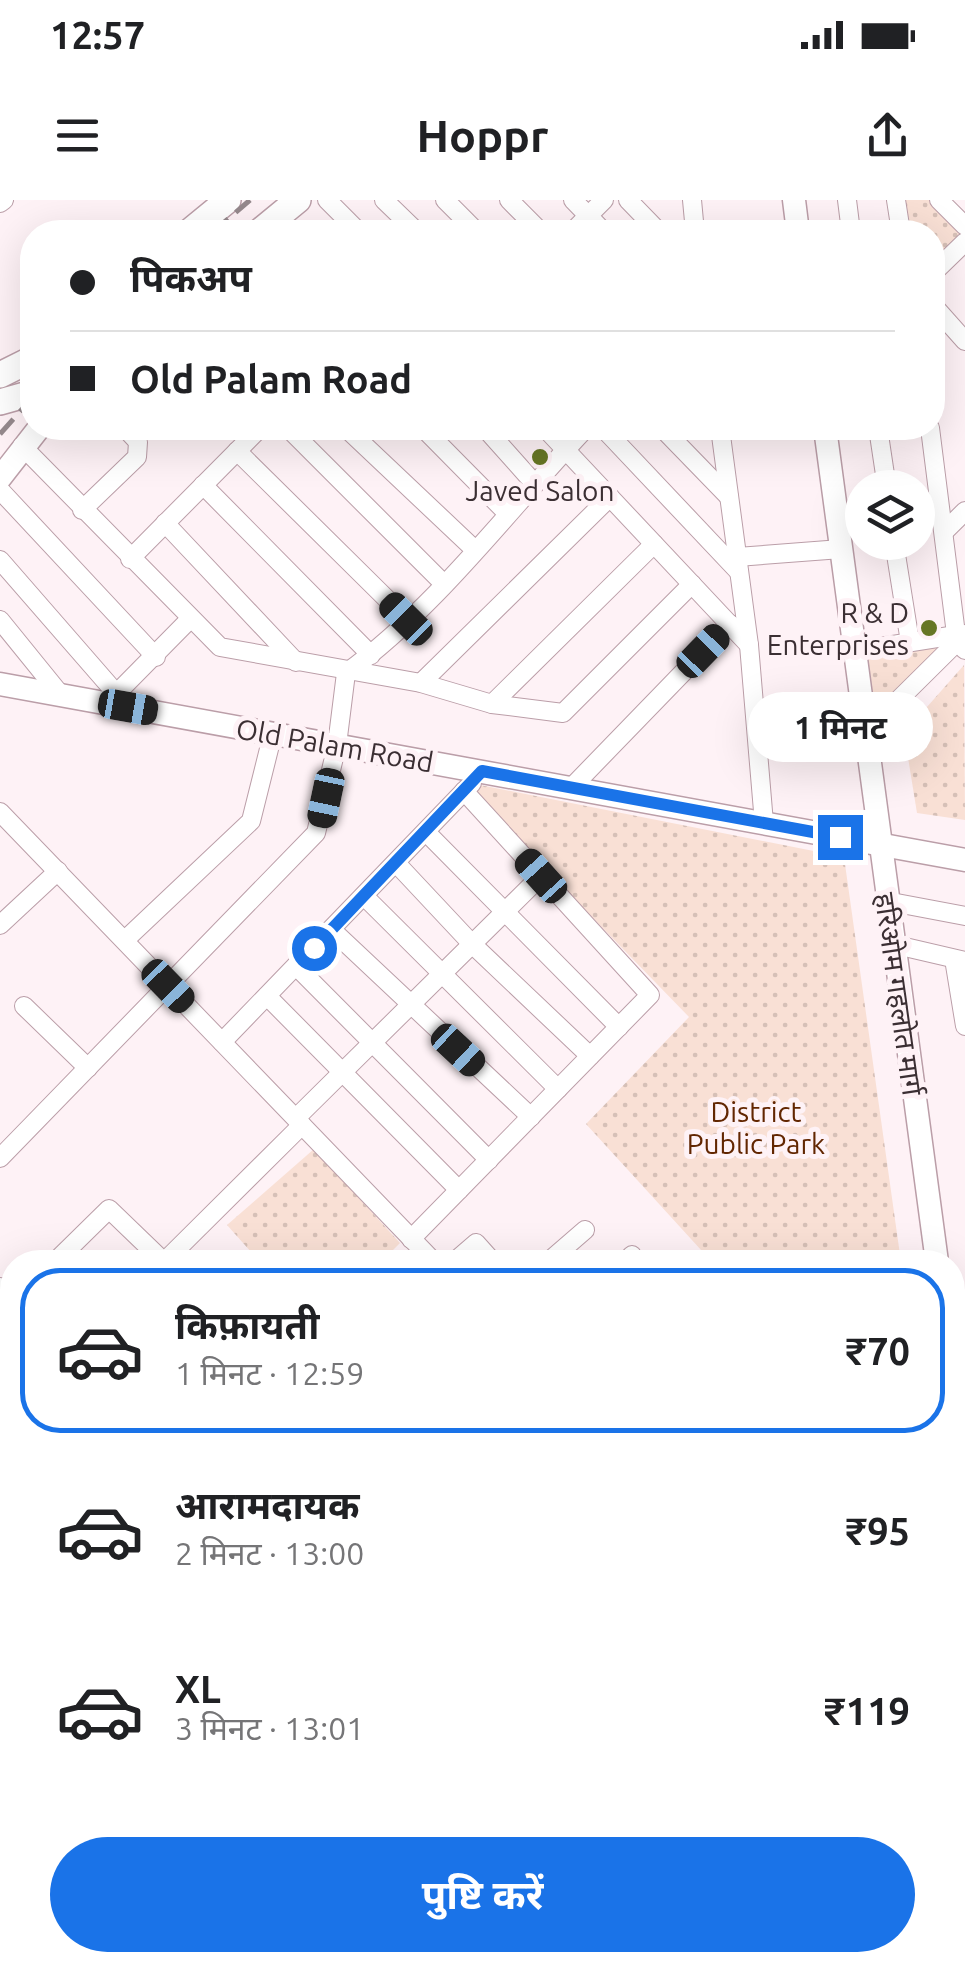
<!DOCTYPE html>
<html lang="hi">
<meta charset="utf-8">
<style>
:root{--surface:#fff;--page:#f6f6f6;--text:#202124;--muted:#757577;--line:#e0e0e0;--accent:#1a73e8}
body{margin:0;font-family:Ubuntu,"Noto Sans Devanagari",sans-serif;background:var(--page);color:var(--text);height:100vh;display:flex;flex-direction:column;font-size:38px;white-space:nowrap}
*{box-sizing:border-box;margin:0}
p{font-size:32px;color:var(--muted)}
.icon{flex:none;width:55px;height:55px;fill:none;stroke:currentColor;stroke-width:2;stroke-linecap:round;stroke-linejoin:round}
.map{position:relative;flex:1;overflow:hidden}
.drawer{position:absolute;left:0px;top:1050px;width:965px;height:722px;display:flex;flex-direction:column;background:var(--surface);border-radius:40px 40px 0 0;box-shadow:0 10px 40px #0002}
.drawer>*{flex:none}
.top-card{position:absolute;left:20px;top:20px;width:925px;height:220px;border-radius:40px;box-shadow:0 10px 40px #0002;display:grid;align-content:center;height:220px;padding:0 50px;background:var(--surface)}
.buttons{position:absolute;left:845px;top:270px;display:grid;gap:20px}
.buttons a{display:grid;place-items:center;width:90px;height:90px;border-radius:50%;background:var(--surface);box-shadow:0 10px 40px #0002;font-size:50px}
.end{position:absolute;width:45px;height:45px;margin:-22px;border:12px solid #1a73e8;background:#fff;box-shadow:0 0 0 5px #fff}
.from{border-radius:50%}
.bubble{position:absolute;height:70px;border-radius:35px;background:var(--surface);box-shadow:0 10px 40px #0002;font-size:32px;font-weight:700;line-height:70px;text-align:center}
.car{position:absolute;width:30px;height:60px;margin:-30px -15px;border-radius:12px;box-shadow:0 0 8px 2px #0007;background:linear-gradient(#222 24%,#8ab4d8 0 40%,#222 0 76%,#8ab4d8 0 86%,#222 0)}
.top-card b{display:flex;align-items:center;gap:35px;height:95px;font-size:38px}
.top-card b+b{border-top:2px solid var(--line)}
.top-card i{width:25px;height:25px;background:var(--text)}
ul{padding:18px 0 0;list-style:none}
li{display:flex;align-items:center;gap:30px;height:165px;margin:0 20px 15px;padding:0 30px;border:5px solid transparent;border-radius:40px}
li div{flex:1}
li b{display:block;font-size:38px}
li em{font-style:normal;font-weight:700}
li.on{border-color:var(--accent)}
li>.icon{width:90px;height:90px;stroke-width:1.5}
.primary-button{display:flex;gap:20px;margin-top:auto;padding:20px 50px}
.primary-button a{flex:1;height:115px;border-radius:60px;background:var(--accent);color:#fff;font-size:40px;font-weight:700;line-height:115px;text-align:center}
.status{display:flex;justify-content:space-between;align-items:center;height:70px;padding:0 50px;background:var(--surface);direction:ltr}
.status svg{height:28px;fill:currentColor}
header{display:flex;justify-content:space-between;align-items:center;height:130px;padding:0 50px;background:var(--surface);font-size:45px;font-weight:700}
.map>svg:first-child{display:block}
.grass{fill:url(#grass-dots)}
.garden{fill:#f9e0d5}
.building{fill:#583e3e}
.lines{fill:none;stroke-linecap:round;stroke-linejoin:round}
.minor-casing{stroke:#bb9ea8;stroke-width:20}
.tertiary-casing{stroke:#bb9ea8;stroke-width:25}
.secondary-casing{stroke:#bb9ea8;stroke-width:28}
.minor{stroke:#fff;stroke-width:18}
.tertiary{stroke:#fff;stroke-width:22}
.secondary{stroke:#fff;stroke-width:25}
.rail{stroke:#95898d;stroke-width:5;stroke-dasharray:20 10;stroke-linecap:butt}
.route{stroke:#1a73e8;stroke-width:12}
.poi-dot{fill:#667624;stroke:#fef2f6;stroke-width:4}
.labels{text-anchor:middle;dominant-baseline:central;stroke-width:10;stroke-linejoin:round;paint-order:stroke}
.poi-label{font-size:28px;fill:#3b2f33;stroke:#fef2f6}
.street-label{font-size:28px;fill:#3b2f33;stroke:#fef2f6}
.park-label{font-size:28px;fill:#622601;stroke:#fef2f6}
</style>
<div class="status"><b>12:57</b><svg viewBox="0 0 49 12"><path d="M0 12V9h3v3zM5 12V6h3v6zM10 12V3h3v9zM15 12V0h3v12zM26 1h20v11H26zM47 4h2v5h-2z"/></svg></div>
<header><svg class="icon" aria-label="menu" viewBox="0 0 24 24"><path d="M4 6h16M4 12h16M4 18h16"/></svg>Hoppr<svg class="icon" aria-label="share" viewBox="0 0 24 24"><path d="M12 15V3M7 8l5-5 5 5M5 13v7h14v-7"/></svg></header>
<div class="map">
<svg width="965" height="1771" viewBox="0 0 965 1771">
<defs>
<pattern id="grass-dots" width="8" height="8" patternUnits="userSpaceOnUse" patternTransform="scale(2.5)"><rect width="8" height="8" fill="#f9e0d5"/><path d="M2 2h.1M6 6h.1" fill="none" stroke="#d6c0b7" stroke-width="1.8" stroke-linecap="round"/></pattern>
</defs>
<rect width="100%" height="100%" fill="#fef2f6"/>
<g class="grass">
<polygon points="903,0 929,0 964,34 933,66 932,32 908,32"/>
<polygon points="951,441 872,517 862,458"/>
<polygon points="964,465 965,620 917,613 904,533"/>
<polygon points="460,581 844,657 901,1062 712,1062 586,924 689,817"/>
<polygon points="314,949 400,1043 381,1062 260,1062 227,1025"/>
</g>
<polygon class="garden" points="470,1760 661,1760 668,1771 465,1771"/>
<g class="building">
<polygon points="0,1370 12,1383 12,1478 0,1465"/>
<polygon points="952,1680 965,1698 965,1732 952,1741"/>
</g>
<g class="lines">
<defs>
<g id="minor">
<polyline points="327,0 359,32"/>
<polyline points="384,0 417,32"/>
<polyline points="445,0 477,32"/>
<polyline points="509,0 541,32"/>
<polyline points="573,0 604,32"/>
<polyline points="628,0 659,32"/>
<polyline points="692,0 695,32"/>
<polyline points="847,0 851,32"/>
<polyline points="896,0 901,32"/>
<polyline points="939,0 965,26"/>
<polyline points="0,3 4,0"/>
<polyline points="572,32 604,0"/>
<polyline points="932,74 965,42"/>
<polyline points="932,104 965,141"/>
<polyline points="288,228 443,383"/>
<polyline points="346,228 474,349"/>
<polyline points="423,228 507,313"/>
<polyline points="485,228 534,283"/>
<polyline points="545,228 749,445"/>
<polyline points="603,228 739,372"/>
<polyline points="662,228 729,297"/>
<polyline points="720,228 749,445 764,623"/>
<polyline points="878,228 887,288"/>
<polyline points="930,228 957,442 965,450"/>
<polyline points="22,246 220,447 421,483 492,504 563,513 692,384"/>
<polyline points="237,251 407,419"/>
<polyline points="203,285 371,455"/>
<polyline points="0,290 156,457"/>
<polyline points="82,310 137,257 138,242 125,228"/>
<polyline points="165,323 296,462"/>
<polyline points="945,331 965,311"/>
<polyline points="894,342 910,442"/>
<polyline points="737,357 841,349"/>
<polyline points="130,359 260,228"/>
<polyline points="0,360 128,507"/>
<polyline points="0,420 60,494"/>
<polyline points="855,451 956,435"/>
<polyline points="421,483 610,297"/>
<polyline points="116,494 189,420"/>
<polyline points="492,504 654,344"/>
<polyline points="866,532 965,434"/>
<polyline points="571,588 730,424"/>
<polyline points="0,612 434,1062"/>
<polyline points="426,632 619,827"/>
<polyline points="397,664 472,744 590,856"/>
<polyline points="365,697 558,889"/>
<polyline points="886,701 965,716"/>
<polyline points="0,725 58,671"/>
<polyline points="332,730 531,917"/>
<polyline points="125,740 251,621 273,533"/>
<polyline points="892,744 965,761"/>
<polyline points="954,759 965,826"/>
<polyline points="296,766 489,960"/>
<polyline points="267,796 459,990"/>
<polyline points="24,806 88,868"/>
<polyline points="222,842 472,583"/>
<polyline points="296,918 541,676"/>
<path d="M0,958l316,-325 21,-88 9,-72c91,-66 163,-164 240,-245"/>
<polyline points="411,1039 650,795 464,591"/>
<polyline points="55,1062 109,1009 164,1062"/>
<polyline points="164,1062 302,925"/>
<polyline points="454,1062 476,1043 493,1062"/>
<polyline points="548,1062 585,1030"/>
<polyline points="625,1062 632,1055"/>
<polyline points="0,1087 12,1097"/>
<polyline points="952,1389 965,1385"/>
<polyline points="0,1509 12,1523"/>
<polyline points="0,1644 12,1633"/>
<polyline points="450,1760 451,1771"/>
<polyline points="20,1771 33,1760"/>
</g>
<g id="tertiary">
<polyline points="794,0 798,32"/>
<polyline points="825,228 937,1062"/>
<polyline points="0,278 39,228"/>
<polyline points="0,484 965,660"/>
<polyline points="952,1171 965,1260"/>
</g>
<g id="secondary">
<polyline points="189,32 228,0"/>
<polyline points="259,32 298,0"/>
<polyline points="0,175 32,159"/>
<polyline points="0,202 32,193"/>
</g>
</defs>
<use href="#minor" class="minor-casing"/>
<use href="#tertiary" class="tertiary-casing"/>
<use href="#secondary" class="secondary-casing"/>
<use href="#minor" class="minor"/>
<use href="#tertiary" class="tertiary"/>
<use href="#secondary" class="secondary"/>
<g class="rail">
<polyline points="213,32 250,0"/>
<polyline points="0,234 32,198"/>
<polyline points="0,1132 12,1151"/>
<polyline points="0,1429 12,1442"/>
<polyline points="320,1760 326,1771"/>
<polyline points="401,1760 407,1771"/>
</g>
</g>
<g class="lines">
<polyline class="route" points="314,748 482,571 840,637"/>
</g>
<g class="poi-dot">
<circle cx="540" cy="257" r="10"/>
<circle cx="929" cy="428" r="10"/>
</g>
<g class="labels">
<g class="poi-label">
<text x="540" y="290">Javed Salon</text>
<text x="909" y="412" text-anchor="end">R &amp; D<tspan x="909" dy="32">Enterprises</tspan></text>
</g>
<g class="street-label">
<text transform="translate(335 545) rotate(10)">Old Palam Road</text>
<text transform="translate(899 794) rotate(82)">हरिओम गहलोत मार्ग</text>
</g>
<g class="park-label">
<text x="756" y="911">District<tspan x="756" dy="32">Public Park</tspan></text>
</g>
</g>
</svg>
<div class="buttons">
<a><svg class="icon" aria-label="layers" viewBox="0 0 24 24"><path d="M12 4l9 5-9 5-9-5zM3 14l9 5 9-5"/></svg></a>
</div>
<i class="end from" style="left:314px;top:748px"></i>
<i class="end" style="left:840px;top:637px"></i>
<div class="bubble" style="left:748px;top:492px;width:185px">1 मिनट</div>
<i class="car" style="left:406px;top:419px;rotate:315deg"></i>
<i class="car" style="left:703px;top:451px;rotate:44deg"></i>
<i class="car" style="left:128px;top:507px;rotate:100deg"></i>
<i class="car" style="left:326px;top:598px;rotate:192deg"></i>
<i class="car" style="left:541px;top:676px;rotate:318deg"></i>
<i class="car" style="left:168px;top:786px;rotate:136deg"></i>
<i class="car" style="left:458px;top:850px;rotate:133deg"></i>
<div class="top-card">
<b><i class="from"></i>पिकअप</b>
<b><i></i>Old Palam Road</b>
</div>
<section class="drawer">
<ul>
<li class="on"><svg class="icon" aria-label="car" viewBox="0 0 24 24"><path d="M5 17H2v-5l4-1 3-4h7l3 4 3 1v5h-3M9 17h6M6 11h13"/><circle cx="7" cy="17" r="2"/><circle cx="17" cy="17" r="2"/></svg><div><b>किफ़ायती</b><p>1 मिनट · 12:59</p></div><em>₹70</em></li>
<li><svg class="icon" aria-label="car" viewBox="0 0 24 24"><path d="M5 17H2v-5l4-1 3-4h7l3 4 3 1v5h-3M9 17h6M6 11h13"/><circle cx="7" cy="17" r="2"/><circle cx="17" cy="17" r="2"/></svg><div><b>आरामदायक</b><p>2 मिनट · 13:00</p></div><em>₹95</em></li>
<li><svg class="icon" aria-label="car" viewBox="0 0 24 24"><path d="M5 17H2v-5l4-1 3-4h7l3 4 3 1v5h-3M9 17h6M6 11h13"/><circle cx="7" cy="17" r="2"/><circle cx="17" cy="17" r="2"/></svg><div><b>XL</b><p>3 मिनट · 13:01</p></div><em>₹119</em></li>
</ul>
<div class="primary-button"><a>पुष्टि करें</a></div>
</section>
</div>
